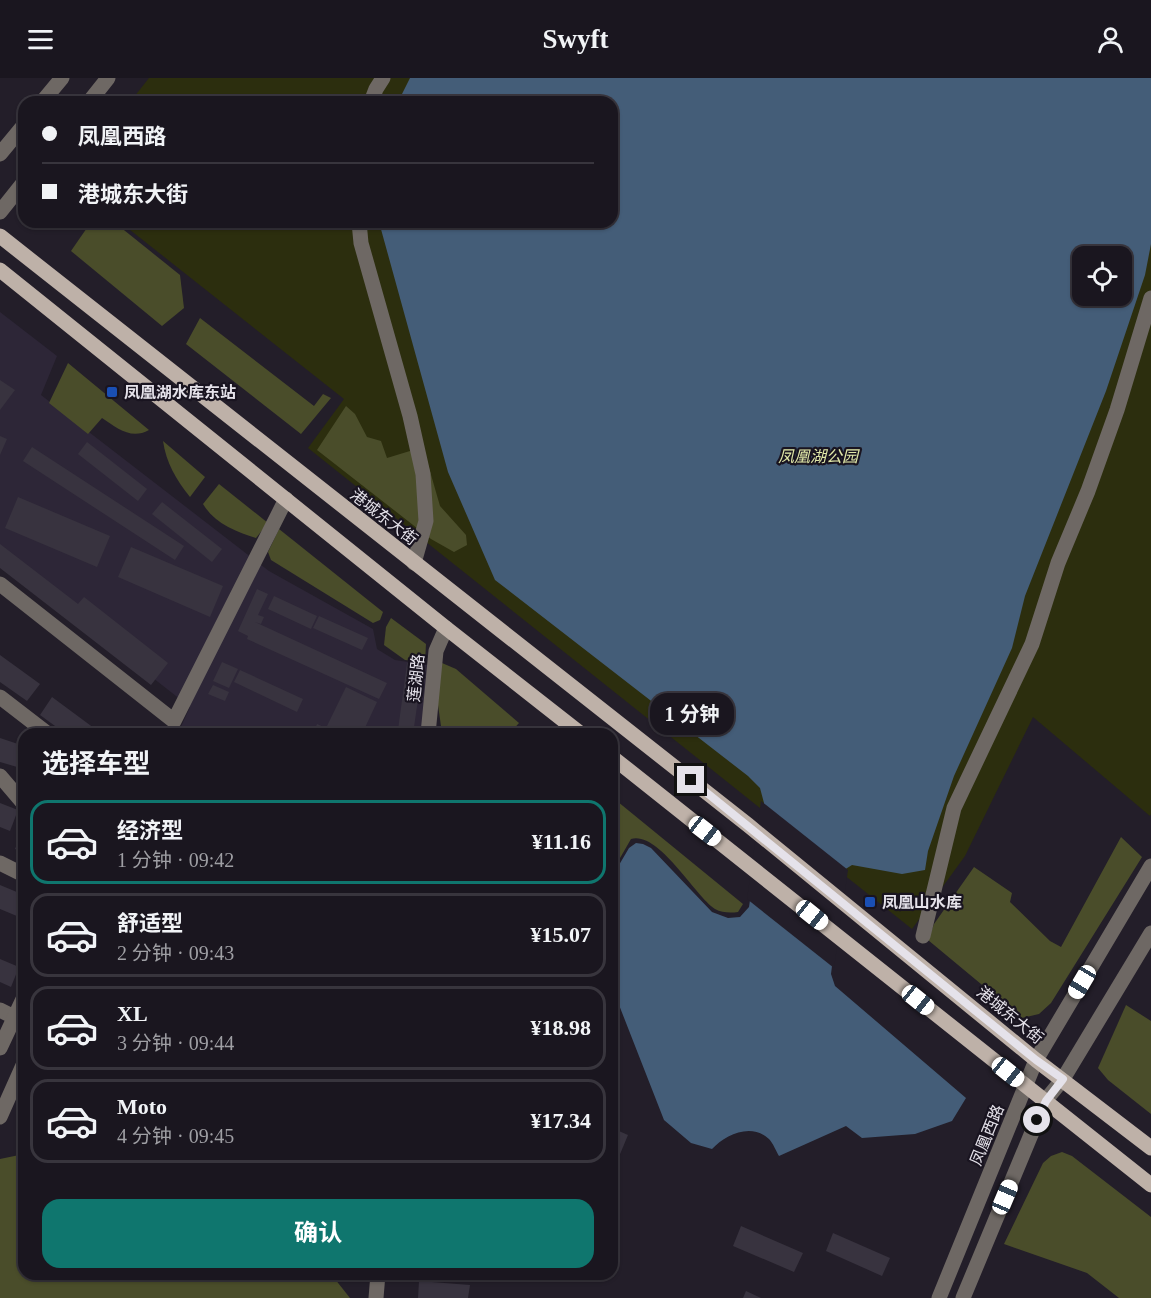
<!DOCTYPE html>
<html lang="zh">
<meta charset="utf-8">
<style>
:root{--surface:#1a161f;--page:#27232c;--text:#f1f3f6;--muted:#9f9fa4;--line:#38353d;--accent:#0f766e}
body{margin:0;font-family:"Times New Roman","Noto Sans SC",serif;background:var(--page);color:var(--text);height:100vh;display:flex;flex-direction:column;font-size:22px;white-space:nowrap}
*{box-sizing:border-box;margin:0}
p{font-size:20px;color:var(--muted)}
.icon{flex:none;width:33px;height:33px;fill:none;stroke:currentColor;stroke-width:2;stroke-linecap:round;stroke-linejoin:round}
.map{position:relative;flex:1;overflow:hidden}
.details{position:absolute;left:18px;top:650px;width:600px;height:552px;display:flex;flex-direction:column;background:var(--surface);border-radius:18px;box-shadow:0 2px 4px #0004,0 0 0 2px var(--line)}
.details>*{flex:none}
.top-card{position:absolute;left:18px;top:18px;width:600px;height:132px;border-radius:18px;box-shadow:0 2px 4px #0004,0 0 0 2px var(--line);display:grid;align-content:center;height:132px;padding:0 24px;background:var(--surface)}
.tools{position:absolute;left:1072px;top:168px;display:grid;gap:12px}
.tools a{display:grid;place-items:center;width:60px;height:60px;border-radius:12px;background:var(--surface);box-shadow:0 2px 4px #0004,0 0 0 2px var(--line);font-size:30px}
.end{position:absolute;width:27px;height:27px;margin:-14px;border:8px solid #e5e2ea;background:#111;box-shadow:0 0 0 3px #111}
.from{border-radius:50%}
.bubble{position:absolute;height:42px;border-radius:18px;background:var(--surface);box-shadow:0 2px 4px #0004,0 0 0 2px var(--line);font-size:20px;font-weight:700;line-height:42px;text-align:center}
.car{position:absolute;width:18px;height:36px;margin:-18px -9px;border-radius:8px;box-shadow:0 0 4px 2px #0007;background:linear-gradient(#fff 24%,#345 0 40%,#fff 0 76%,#345 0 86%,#fff 0)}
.top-card b{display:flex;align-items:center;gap:21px;height:57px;font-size:22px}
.top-card b+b{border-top:2px solid var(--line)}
.top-card i{width:15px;height:15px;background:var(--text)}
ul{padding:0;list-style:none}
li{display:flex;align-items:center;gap:18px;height:84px;margin:0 12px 9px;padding:0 12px;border:3px solid var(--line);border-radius:18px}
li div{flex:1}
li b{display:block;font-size:22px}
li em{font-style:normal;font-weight:700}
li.selected{border-color:var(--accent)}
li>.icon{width:54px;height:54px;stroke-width:1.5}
h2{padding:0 24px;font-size:27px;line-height:72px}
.cta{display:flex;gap:12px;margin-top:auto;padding:12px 24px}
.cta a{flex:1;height:69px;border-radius:18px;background:var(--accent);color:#fff;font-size:24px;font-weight:700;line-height:69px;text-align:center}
header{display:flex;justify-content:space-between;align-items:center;height:78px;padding:0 24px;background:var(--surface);font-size:27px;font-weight:700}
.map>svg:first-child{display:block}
.built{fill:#2d2637}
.green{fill:#2c2e0e;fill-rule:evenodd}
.forest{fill:#4a4d2a}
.water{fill:#445d78;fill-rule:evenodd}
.pier{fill:#231e29}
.building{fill:#38333f}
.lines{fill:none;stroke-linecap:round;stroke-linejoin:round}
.minor{stroke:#6e6864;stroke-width:15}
.major{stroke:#beb1a8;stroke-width:15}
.route{stroke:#e5e2ea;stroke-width:8}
.transit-dot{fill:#1a4fb4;stroke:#191420;stroke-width:2}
.labels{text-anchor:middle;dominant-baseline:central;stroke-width:4.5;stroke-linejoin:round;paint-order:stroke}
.poi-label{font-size:16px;font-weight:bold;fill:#e5e2ea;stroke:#191420;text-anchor:start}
.park-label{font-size:16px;font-style:italic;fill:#e1e8a8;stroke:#191420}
.street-label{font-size:16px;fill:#e5e2ea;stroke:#191420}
</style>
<header><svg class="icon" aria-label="menu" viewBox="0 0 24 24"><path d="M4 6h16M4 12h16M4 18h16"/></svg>Swyft<svg class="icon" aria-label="person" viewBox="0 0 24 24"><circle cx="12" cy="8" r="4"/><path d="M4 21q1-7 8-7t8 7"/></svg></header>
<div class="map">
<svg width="1151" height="1220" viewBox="0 0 1151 1220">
<rect width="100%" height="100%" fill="#231e29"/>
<polygon class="built" points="0,234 57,278 41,317 269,493 373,551 377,571 395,582 428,587 422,655 178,655 190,629 0,480"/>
<path class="green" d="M149,0h1002v736l-1,2 -117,-99 -68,139 -53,73 -604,-481 36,-49 -224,-177h492v-120h-482zM1083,178h39v40h-39z"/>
<g class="forest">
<polygon points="91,144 114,144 180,197 184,230 162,248 71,173"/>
<polygon points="200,240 314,328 323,316 331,320 301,356 186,266"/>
<path d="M68,285l81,67c-18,10 -32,-2 -47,-12l-14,16 -39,-31z"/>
<polygon points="346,328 355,336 367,359 381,363 387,380 423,369 440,428 466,457 467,467 454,474 431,461 317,372"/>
<path d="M163,363l42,36 -15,20c-14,-17 -24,-35 -27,-56z"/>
<path d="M219,406l49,39 -12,15c-20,-6 -42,-15 -53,-34z"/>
<polygon points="279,451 383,534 380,542 373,545 271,482 268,474"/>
<polygon points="391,540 426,566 425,584 405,582 384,567 386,549"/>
<polygon points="442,585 456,591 519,645 510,655 451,655 441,648 437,620"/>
<path d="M612,719l131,107 -5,8c-7,1 -16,1 -23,-3 -21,-14 -56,-78 -84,-70l-19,33z"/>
<polygon points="1121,759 1142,779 1051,925 1039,936 1022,940 928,862 934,846 974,789 1012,815 1010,824 1050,863 1061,869"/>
<polygon points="1126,927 1151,943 1151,1036 1108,1002 1098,990"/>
<polygon points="1062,1074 1072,1078 1151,1139 1151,1220 1119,1220 1087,1195 1004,1166 1043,1085 1051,1078"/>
<polygon points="24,1076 24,1196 331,1196 350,1220 0,1220 0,1081"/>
</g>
<path class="water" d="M410,0h741v166l-6,31 -39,116 -81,205 -13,52 -58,128 -26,75 -3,19 -23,4 -50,-9 -8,5 -13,104 4,12 131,112 -14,23 -37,13 -53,4 -16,-12 -67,30c-3,-5 -6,-13 -10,-17 -18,-17 -44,-4 -57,10l-21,-6 -27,-23 -52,-133v-103l7,-19 10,-17 7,-5 7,1 8,4 61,64 16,6 12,-1 9,-10 15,-104 -4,-15 -12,-12 -253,-196 -47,-108 -69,-250h233v-120h-214zM1083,178h39v40h-39z"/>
<polygon class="pier" points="761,723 848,792 834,890 747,821"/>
<g class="building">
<polygon points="0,302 15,312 0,332"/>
<polygon points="0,358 7,361 0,377"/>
<polygon points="87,364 147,411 138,423 78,376"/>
<polygon points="32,369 184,468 175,482 23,383"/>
<polygon points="18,419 110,458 97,489 5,450"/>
<polygon points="162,424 222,471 212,484 152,436"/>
<polygon points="0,466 78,526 84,519 168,585 151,607 0,490"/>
<polygon points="131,469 223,508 210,539 118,499"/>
<polygon points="257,511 268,516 258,537 264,539 261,546 255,544 387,605 379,621 247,561 248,558 238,553"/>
<polygon points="274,518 317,538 311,551 268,531"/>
<polygon points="319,538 368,560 362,572 313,550"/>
<polygon points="0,577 40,606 27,623 0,604"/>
<polygon points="222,584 238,591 229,610 213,603"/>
<polygon points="407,585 423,587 413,656 398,652"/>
<polygon points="240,592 303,621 297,634 234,604"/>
<polygon points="213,607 229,614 225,623 208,616"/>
<polygon points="346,609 377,624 362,656 342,656 327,648"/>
<polygon points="52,619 102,656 66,656 40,637"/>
<polygon points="317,646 326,650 324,656 313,656"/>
<polygon points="0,660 24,668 24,691 0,684"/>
<polygon points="0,725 18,732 10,753 0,749"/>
<polygon points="24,748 24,774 15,771"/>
<polygon points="0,807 24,817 24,841 0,831"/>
<polygon points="0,881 19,889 11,909 0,904"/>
<polygon points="612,1050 628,1057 618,1081 612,1078"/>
<polygon points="741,1148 803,1175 794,1194 733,1168"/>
<polygon points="833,1155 890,1180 882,1198 826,1173"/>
<polygon points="419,1203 470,1207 468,1220 418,1220"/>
<polygon points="746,1213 761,1220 743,1220"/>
</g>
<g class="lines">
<g class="minor">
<polyline points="42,24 62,0"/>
<polyline points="89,24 108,0"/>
<polyline points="371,24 376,11 383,0"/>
<polyline points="0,76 24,47"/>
<polyline points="0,134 24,104"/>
<polyline points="359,144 361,165 410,338 423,396 426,443 414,485"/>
<polyline points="0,506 174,643 286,421"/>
<polyline points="0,619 48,656"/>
<polyline points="428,656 436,573 446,550"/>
<polyline points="0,698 24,726"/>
<polyline points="0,785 24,797"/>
<polyline points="923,858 954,730 1032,566 1058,485 1088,413 1117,332 1151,220"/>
<polyline points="0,932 14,939"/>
<polyline points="0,970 24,919"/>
<polyline points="0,1039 24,985"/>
<polyline points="376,1220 378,1196"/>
<polyline points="939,1220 1036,982 1151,788"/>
<polyline points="963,1220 1045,1023 1063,1001 1151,855"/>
</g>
<g class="major">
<polyline points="0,158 748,747 1036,982 1151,1070"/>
<polyline points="0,192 446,550 581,656"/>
<polyline points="612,679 1151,1107"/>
</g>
</g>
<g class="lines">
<polyline class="route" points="691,702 1036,982 1063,1001 1046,1023 1037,1042"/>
</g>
<g class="transit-dot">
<rect x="106" y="308" width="12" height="12" rx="3"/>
<rect x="864" y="818" width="12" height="12" rx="3"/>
</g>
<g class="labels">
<g class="poi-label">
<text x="124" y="314">凤凰湖水库东站</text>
<text x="882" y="824">凤凰山水库</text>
</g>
<g class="park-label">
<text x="818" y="378">凤凰湖公园</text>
</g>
<g class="street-label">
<text transform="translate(384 439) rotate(38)">港城东大街</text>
<text transform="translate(416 600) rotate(-84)">莲湖路</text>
<text transform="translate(1010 937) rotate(39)">港城东大街</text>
<text transform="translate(987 1057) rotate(-68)">凤凰西路</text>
</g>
</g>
</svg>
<div class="tools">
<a><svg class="icon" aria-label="locate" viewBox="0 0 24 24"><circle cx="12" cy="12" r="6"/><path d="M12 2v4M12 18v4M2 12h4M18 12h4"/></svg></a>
</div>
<i class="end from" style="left:1037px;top:1042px"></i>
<i class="end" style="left:691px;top:702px"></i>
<div class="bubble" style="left:650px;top:615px;width:84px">1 分钟</div>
<i class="car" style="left:705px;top:753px;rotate:128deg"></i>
<i class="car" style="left:812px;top:837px;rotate:129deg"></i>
<i class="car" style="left:1082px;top:904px;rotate:211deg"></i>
<i class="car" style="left:918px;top:922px;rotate:129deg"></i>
<i class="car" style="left:1008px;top:994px;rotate:129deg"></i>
<i class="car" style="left:1005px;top:1119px;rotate:23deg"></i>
<div class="top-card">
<b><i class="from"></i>凤凰西路</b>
<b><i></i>港城东大街</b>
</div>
<section class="details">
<h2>选择车型</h2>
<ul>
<li class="selected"><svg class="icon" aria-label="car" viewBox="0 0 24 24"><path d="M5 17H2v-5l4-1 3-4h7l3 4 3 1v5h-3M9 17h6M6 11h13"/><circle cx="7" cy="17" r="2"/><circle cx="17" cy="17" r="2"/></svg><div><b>经济型</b><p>1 分钟 · 09:42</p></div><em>¥11.16</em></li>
<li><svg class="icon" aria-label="car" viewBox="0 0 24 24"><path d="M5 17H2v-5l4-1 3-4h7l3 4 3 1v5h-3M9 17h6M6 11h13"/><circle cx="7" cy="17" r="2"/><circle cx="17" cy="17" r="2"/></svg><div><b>舒适型</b><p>2 分钟 · 09:43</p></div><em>¥15.07</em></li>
<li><svg class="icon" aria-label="car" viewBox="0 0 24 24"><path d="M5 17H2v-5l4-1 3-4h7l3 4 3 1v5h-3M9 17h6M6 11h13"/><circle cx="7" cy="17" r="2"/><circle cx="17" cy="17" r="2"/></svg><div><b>XL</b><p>3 分钟 · 09:44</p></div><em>¥18.98</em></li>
<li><svg class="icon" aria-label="car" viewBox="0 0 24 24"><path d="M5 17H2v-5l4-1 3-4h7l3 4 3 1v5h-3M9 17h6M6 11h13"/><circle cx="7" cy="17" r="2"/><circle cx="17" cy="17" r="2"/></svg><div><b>Moto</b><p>4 分钟 · 09:45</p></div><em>¥17.34</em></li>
</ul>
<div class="cta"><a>确认</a></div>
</section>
</div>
